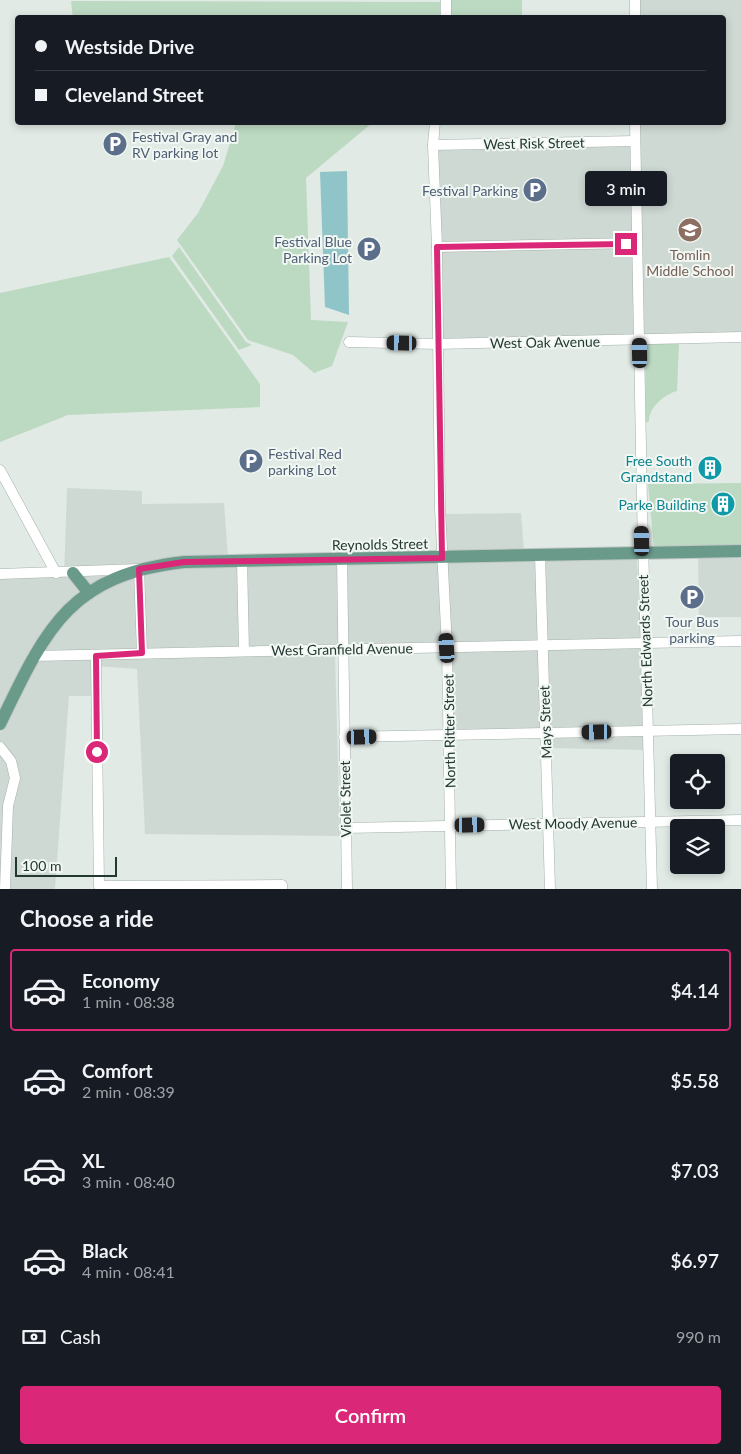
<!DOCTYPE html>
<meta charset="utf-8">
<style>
:root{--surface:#171b24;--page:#242831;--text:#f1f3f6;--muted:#9ea1a6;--line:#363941;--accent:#db2777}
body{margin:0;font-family:Lato,sans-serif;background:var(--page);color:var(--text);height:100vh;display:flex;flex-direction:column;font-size:19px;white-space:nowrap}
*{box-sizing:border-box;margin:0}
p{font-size:16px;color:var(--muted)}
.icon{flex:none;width:28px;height:28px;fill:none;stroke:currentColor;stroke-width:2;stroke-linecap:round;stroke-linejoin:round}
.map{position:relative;height:889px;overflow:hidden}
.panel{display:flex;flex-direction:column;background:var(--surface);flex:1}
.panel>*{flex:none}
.guide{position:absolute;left:15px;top:15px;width:711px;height:110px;border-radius:5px;box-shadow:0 2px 8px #0003;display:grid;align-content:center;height:110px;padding:0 20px;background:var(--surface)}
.controls{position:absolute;left:670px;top:754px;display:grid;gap:10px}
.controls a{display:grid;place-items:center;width:55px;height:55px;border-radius:5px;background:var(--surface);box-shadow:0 2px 8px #0003;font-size:25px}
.scale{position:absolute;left:15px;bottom:12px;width:102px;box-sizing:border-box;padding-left:5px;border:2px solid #233831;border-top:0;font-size:14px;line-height:18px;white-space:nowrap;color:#233831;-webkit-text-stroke:4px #f1f7f3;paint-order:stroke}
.end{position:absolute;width:22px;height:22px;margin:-11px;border:6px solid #db2777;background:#fff;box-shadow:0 0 0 2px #fff}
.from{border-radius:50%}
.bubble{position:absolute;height:35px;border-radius:5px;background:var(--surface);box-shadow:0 2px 8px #0003;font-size:16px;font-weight:600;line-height:35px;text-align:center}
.car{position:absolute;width:15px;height:30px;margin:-15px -8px;border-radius:6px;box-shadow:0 0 4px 1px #0007;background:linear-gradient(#222 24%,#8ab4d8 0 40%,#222 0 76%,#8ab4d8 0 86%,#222 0)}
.guide b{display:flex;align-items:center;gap:18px;height:48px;font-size:19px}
.guide b+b{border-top:1px solid var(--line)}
.guide i{width:12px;height:12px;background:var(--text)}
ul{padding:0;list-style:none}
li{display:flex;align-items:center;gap:15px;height:82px;margin:0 10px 8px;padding:0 10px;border:2px solid transparent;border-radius:5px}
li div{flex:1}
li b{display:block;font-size:19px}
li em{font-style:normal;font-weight:600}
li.on{border-color:var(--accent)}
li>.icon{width:45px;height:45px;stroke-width:1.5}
h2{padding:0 20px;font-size:22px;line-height:60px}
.pay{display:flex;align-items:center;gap:12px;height:55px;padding:0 20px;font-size:19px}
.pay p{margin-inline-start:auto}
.action{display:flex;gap:10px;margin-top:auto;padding:10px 20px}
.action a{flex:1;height:58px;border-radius:5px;background:var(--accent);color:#fff;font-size:20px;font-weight:600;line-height:58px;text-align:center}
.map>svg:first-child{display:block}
.built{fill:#cfd9d4}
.green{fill:#bcd9c2}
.water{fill:#8fc5c9}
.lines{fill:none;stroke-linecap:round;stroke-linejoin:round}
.minor-casing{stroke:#a4b1ab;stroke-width:11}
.major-casing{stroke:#c1c7c5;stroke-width:14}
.minor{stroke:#fff;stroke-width:10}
.major{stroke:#6a9a8a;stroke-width:12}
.route{stroke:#db2777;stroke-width:6}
.labels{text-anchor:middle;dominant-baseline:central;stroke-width:4;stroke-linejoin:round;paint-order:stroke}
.service-label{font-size:14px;fill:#4e5e75;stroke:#f1f7f3;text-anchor:start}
.street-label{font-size:14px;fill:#233831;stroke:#f1f7f3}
.education-label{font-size:14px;fill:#785e54;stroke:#f1f7f3}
.culture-label{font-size:14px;fill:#0d838f;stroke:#f1f7f3;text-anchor:end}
</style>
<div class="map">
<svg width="741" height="889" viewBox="0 0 741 889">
<rect width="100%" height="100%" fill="#e1eae5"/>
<g class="built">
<polygon points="635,0 741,0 741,337 640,339 637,123 724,122 724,18 635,17"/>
<polygon points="632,145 634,240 440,243 437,149"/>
<polygon points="634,248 636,335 441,340 441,251"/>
<polygon points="67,488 142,491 142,504 224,503 228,557 184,558 84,592 0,716 0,578 64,577"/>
<polygon points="521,513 524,552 445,554 444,514"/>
<polygon points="741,554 741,617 699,617 698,555"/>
<polygon points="537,559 542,729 452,730 445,562"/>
<polygon points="544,559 637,559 644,727 549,729"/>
<polygon points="339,563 340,654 335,654 340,836 145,834 137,669 96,666 100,696 69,696 55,889 0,889 0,733 36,658 67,616 103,589 160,569"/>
<polygon points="346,563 438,563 443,653 347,654"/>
<polygon points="645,735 645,750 549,748 549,737"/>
</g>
<g class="green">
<rect x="449" y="0" width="73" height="17"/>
<polygon points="71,1 440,2 440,17 73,18"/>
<polygon points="236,123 372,123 306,178 311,320 348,322 332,366 314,373 293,355 248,340 177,240 198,213 223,166"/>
<polygon points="179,247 246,342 252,345 239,350 172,256"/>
<polygon points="169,257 260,384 260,407 68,415 0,442 0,293"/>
<path d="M679,343l-2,48c-12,3 -28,16 -28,30l-3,2 -1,-79z"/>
<polygon points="741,483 741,547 654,548 648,484"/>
</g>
<polygon class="water" points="347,171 349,315 325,307 320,172"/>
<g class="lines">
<defs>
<g id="minor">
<polyline points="446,0 446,18"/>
<polyline points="635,0 635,18"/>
<polyline points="435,122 433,145 437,247 440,509 447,648 451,889"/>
<polyline points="635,122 642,503 652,889"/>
<polyline points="433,145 635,141"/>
<polyline points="437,247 637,243"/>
<polyline points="349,342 437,344 741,337"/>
<polyline points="0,470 56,573"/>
<polyline points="540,555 550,889"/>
<polyline points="342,559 347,889"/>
<polyline points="242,561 244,651"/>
<polyline points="0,574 139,569 142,653"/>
<polyline points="33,656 741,641"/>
<polyline points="96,656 99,886 282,885 282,889"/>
<polyline points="344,737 741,729"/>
<polyline points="0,747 11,761 15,778 8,806 5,889"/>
<polyline points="346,828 741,820"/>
</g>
<g id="major">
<polyline points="73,573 89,593"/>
<path d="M0,724c46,-95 69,-149 184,-162l557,-11"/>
</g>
</defs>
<use href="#minor" class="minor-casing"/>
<use href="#major" class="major-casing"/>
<use href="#minor" class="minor"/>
<use href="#major" class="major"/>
</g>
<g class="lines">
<polyline class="route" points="97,752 96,656 142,653 139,569 184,562 442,558 437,247 626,244"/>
</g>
<defs>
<symbol id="parking-disc" viewBox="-11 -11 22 22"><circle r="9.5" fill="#5c6f8a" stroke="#f1f7f3"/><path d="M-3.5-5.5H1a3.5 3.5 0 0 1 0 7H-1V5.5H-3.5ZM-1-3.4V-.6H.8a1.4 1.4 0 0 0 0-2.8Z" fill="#fff"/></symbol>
<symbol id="school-disc" viewBox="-11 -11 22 22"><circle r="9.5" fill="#8d6e63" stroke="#f1f7f3"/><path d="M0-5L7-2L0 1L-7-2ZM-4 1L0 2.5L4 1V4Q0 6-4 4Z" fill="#fff"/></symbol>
<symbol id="building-disc" viewBox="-11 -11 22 22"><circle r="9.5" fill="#0f9aa8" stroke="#f1f7f3"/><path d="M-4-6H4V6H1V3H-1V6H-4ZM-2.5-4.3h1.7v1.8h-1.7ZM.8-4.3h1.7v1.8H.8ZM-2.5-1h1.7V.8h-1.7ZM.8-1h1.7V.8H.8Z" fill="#fff"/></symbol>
</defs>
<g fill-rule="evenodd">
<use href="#parking-disc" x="101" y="130" width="28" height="28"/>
<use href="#parking-disc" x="521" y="176" width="28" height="28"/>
<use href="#school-disc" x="676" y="216" width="28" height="28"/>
<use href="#parking-disc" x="355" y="235" width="28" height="28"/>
<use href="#parking-disc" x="237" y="447" width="28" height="28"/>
<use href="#building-disc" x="696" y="454" width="28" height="28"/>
<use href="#building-disc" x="709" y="490" width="28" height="28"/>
<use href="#parking-disc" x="678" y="583" width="28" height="28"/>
</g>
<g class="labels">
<g class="service-label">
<text x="132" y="136">Festival Gray and<tspan x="132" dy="16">RV parking lot</tspan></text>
<text x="518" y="190" text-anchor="end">Festival Parking</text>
<text x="352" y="241" text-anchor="end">Festival Blue<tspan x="352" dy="16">Parking Lot</tspan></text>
<text x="268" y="453">Festival Red<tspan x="268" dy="16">parking Lot</tspan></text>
<text x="692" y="621" text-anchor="middle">Tour Bus<tspan x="692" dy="16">parking</tspan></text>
</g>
<g class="street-label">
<text transform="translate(534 143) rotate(-1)">West Risk Street</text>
<text transform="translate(545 342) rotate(-1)">West Oak Avenue</text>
<text transform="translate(380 544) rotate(-1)">Reynolds Street</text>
<text transform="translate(645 641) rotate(-92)">North Edwards Street</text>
<text transform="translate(342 649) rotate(-1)">West Granfield Avenue</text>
<text transform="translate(545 722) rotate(-92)">Mays Street</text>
<text transform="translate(449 731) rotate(-91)">North Ritter Street</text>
<text transform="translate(345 799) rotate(-91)">Violet Street</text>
<text transform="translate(573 823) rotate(-1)">West Moody Avenue</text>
</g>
<g class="education-label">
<text x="690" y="254">Tomlin<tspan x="690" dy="16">Middle School</tspan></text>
</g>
<g class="culture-label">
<text x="692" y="460">Free South<tspan x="692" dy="16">Grandstand</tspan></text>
<text x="706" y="504">Parke Building</text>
</g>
</g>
</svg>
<div class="controls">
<a><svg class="icon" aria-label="locate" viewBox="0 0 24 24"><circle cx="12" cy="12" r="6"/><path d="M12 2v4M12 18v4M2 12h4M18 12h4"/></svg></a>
<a><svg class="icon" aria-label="layers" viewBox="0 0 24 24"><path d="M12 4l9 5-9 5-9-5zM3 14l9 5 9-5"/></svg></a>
</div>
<div class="scale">100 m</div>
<i class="end from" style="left:97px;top:752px"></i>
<i class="end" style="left:626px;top:244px"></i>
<div class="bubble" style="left:585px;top:171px;width:82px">3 min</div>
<i class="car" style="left:402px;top:343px;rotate:271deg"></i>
<i class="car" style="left:640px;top:353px;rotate:359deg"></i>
<i class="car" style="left:642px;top:541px;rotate:359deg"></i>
<i class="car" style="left:447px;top:648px;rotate:356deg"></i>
<i class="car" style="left:597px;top:732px;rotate:269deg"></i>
<i class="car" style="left:362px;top:737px;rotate:88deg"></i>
<i class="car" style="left:470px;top:825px;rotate:89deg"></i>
<div class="guide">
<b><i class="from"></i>Westside Drive</b>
<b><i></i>Cleveland Street</b>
</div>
</div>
<section class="panel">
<h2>Choose a ride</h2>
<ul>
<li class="on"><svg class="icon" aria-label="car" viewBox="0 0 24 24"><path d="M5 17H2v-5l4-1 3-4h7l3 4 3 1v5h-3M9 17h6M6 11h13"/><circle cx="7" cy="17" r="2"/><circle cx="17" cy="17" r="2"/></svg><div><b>Economy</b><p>1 min · 08:38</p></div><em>$4.14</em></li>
<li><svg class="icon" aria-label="car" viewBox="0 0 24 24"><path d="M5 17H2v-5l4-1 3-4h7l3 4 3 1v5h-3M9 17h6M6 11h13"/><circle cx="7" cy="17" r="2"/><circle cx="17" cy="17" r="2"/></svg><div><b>Comfort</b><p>2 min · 08:39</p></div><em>$5.58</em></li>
<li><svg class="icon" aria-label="car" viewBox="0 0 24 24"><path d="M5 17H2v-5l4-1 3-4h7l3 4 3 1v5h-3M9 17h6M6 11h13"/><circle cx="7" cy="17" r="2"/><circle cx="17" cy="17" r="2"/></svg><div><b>XL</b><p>3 min · 08:40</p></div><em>$7.03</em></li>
<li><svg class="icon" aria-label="car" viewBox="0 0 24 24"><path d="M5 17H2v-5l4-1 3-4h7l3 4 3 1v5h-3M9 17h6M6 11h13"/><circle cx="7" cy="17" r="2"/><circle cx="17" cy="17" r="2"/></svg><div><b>Black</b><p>4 min · 08:41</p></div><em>$6.97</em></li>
</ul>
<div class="pay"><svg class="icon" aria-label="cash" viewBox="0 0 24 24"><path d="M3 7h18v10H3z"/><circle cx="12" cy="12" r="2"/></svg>Cash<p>990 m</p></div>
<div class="action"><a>Confirm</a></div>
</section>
